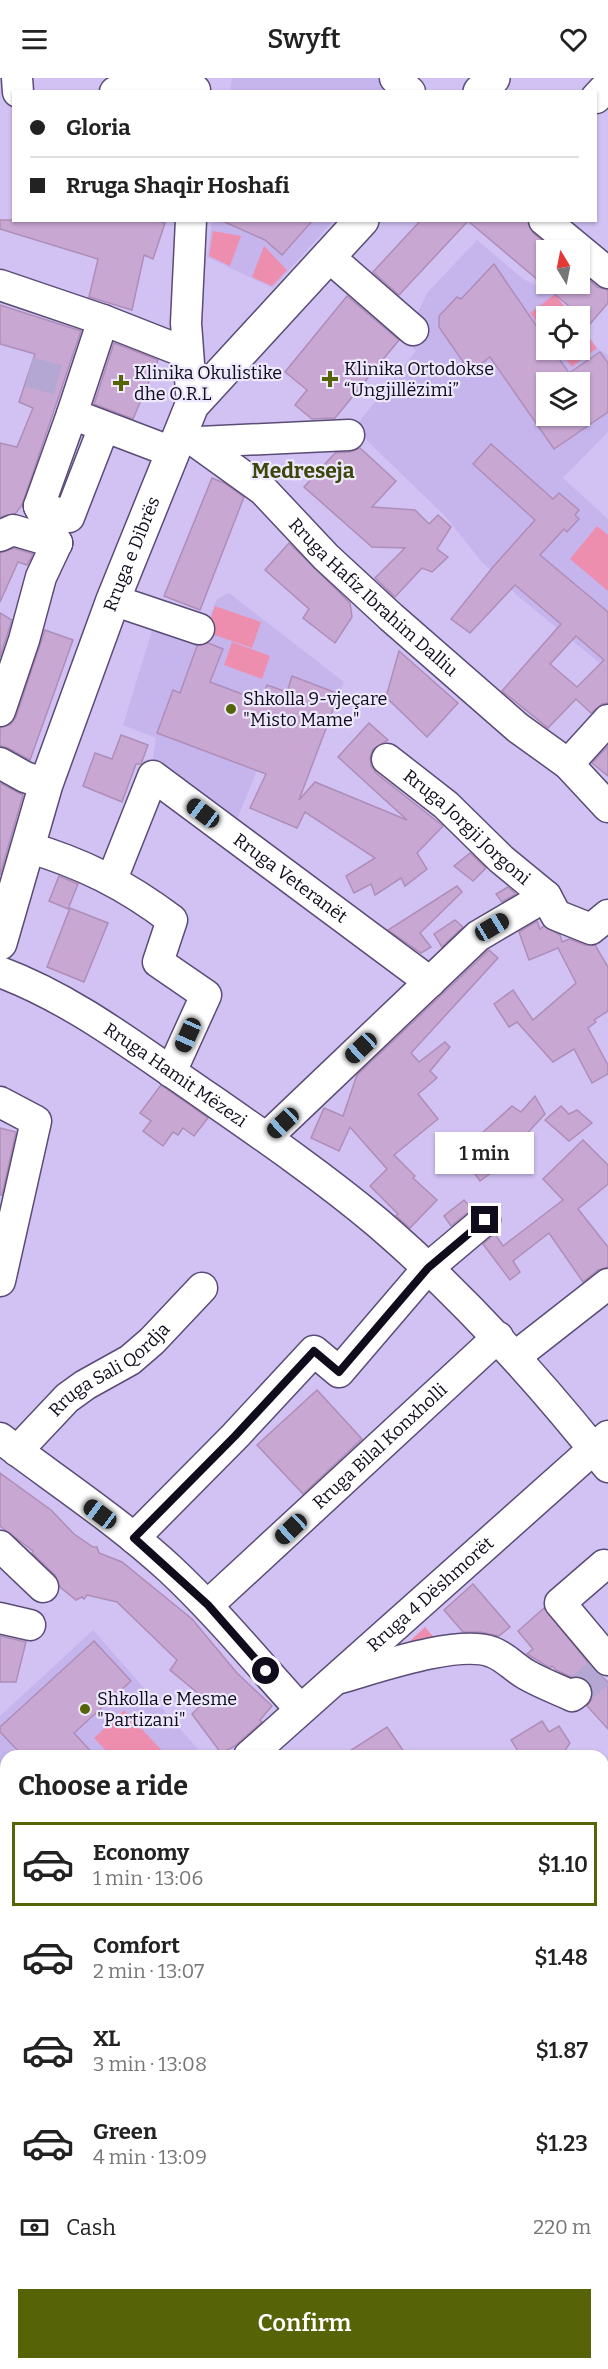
<!DOCTYPE html>
<meta charset="utf-8">
<style>
:root{--surface:#fff;--page:#f6f6f6;--text:#222;--muted:#767676;--line:#e0e0e0;--accent:#566307}
body{margin:0;font-family:Bitter,serif;background:var(--page);color:var(--text);height:100vh;display:flex;flex-direction:column;font-size:22px;white-space:nowrap}
*{box-sizing:border-box;margin:0}
p{font-size:20px;color:var(--muted)}
.icon{flex:none;width:33px;height:33px;fill:none;stroke:currentColor;stroke-width:2;stroke-linecap:round;stroke-linejoin:round}
.map{position:relative;flex:1;overflow:hidden}
.drawer{position:absolute;left:0px;top:1672px;width:609px;height:620px;display:flex;flex-direction:column;background:var(--surface);border-radius:18px 18px 0 0;box-shadow:0 2px 4px #0004}
.drawer>*{flex:none}
.banner{position:absolute;left:12px;top:12px;width:585px;height:132px;border-radius:0px;box-shadow:0 2px 4px #0004;display:grid;align-content:center;height:132px;padding:0 18px;background:var(--surface)}
.needle{width:39px;rotate:350deg}
.tools{position:absolute;left:536px;top:162px;display:grid;gap:12px}
.tools a{display:grid;place-items:center;width:54px;height:54px;border-radius:0px;background:var(--surface);box-shadow:0 2px 4px #0004;font-size:30px}
.end{position:absolute;width:27px;height:27px;margin:-14px;border:8px solid #110c1c;background:#fff;box-shadow:0 0 0 3px #fff}
.from{border-radius:50%}
.bubble{position:absolute;height:42px;border-radius:0px;background:var(--surface);box-shadow:0 2px 4px #0004;font-size:20px;font-weight:600;line-height:42px;text-align:center}
.car{position:absolute;width:18px;height:36px;margin:-18px -9px;border-radius:8px;box-shadow:0 0 4px 2px #0007;background:linear-gradient(#222 24%,#8ab4d8 0 40%,#222 0 76%,#8ab4d8 0 86%,#222 0)}
.banner b{display:flex;align-items:center;gap:21px;height:57px;font-size:22px}
.banner b+b{border-top:2px solid var(--line)}
.banner i{width:15px;height:15px;background:var(--text)}
ul{padding:0;list-style:none}
li{display:flex;align-items:center;gap:18px;height:84px;margin:0 12px 9px;padding:0 6px;border:3px solid transparent;border-radius:0px}
li div{flex:1}
li b{display:block;font-size:22px}
li em{font-style:normal;font-weight:600}
li.selected{border-color:var(--accent)}
li>.icon{width:54px;height:54px;stroke-width:1.5}
h2{padding:0 18px;font-size:27px;line-height:72px}
.pay{display:flex;align-items:center;gap:15px;height:66px;padding:0 18px;font-size:22px}
.pay p{margin-inline-start:auto}
.button{display:flex;gap:12px;margin-top:auto;padding:12px 18px}
.button a{flex:1;height:69px;border-radius:0px;background:var(--accent);color:#fff;font-size:24px;font-weight:600;line-height:69px;text-align:center}
header{display:flex;justify-content:space-between;align-items:center;height:78px;padding:0 18px;background:var(--surface);font-size:27px;font-weight:600}
.map>svg:first-child{display:block}
.built{fill:#c6b5ed;fill-rule:evenodd}
.green{fill:#ee8eaf}
.building{fill:#c8a7d2;stroke:#ae8eb8;stroke-width:1.5;fill-rule:evenodd}
.lines{fill:none;stroke-linecap:round;stroke-linejoin:round}
.minor-tunnel{stroke:#b4a7d3;stroke-width:30;stroke-dasharray:30 15;stroke-linecap:butt}
.minor-casing{stroke:#5a4c76;stroke-width:33}
.major-casing{stroke:#5a4c76;stroke-width:36}
.minor{stroke:#fff;stroke-width:30}
.major{stroke:#fff;stroke-width:33}
.route{stroke:#110c1c;stroke-width:8}
.poi-dot{fill:#566307;stroke:#eee8fd;stroke-width:2}
.labels{text-anchor:middle;dominant-baseline:central;stroke-width:4.5;stroke-linejoin:round;paint-order:stroke}
.poi-label{font-size:18px;fill:#110c1c;stroke:#eee8fd;text-anchor:start}
.street-label{font-size:18px;fill:#110c1c;stroke:#eee8fd}
.quarter-label{font-size:21px;font-weight:bold;fill:#3d460b;stroke:#eee8fd}
</style>
<header><svg class="icon" aria-label="menu" viewBox="0 0 24 24"><path d="M4 6h16M4 12h16M4 18h16"/></svg>Swyft<svg class="icon" aria-label="heart" viewBox="0 0 24 24"><path d="M12 20l-8-8c-3-5 5-10 8-4 3-6 11-1 8 4z"/></svg></header>
<div class="map">
<svg width="608" height="2291" viewBox="0 0 608 2291">
<rect width="100%" height="100%" fill="#d1c2f3"/>
<g class="built">
<polygon points="232,0 378,0 392,13 230,14"/>
<polygon points="212,143 333,143 273,210 207,179"/>
<path d="M477,162l46,39 32,15 17,22h-26v34h33v-25l18,23 11,7v77l-45,46 45,41v151l-89,-73 -38,-36 -36,-45 -91,-88 62,-77 -11,-11 22,-47zM546,304h33v34h-33z"/>
<polygon points="229,515 344,604 309,695 263,678 233,751 152,686 156,660 123,647 155,543 201,558 217,521"/>
<polygon points="93,1552 204,1678 6,1678 6,1708 0,1701 0,1638"/>
</g>
<g class="green">
<polygon points="213,153 241,158 230,188 209,178"/>
<polygon points="264,168 287,192 272,208 252,199"/>
<polygon points="555,216 572,238 546,238 546,256 530,235"/>
<polygon points="579,247 597,270 572,289 558,272 579,272"/>
<polygon points="597,448 608,457 608,513 570,481"/>
<polygon points="215,528 261,544 252,570 206,554"/>
<polygon points="232,564 270,578 262,601 224,587"/>
<polygon points="425,1549 438,1564 394,1578"/>
<polygon points="124,1632 167,1678 111,1678 94,1660"/>
</g>
<g class="building">
<polygon points="0,142 155,142 165,145 153,181 144,177 132,232 89,219 98,181 0,151"/>
<polygon points="220,142 313,142 282,177 265,162"/>
<polygon points="421,142 527,142 533,155 554,172 546,172 546,206 579,206 579,193 597,209 608,212 608,225 590,246 468,143 399,217 373,194"/>
<path d="M494,186l52,76v10h7l16,23 31,-21 8,11v49l-54,37 -64,-92 -20,15 -31,-45v-11l18,-19 4,2zM546,304h33v34h-33z"/>
<polygon points="347,218 399,262 335,340 312,341 295,327 307,312 285,294"/>
<polygon points="0,227 81,253 22,427 15,436 0,439 0,365 17,369 33,330 19,324 35,276 0,266"/>
<polygon points="114,265 158,282 133,341 94,326"/>
<path d="M491,366l62,55 6,-6 20,17 -4,5 4,4 -12,13 -3,-3 -24,26 68,57v91l-6,1 -11,9 -15,-14 -28,29 -46,-37 59,-67 -46,-39 -45,48 -19,-14 42,-52 42,-47 -62,-56zM576,558l28,24 -27,27 -27,-23z"/>
<polygon points="360,370 396,403 372,429 415,432 429,446 438,437 451,449 437,471 448,479 432,494 422,490 395,519 375,500 405,470 372,469 304,409 335,375 350,374"/>
<polygon points="212,400 224,405 244,419 200,532 164,518"/>
<polygon points="289,465 350,525 352,539 335,565 303,540 309,531 265,492"/>
<polygon points="14,470 33,476 27,487 18,484 0,524 0,475"/>
<polygon points="0,535 12,542 0,579"/>
<polygon points="45,552 73,562 30,682 8,670 0,668 0,650 11,646 16,639"/>
<polygon points="208,565 223,571 210,604 261,623 267,607 287,614 292,598 339,616 299,722 315,704 407,742 338,679 369,645 388,662 373,671 370,679 371,688 376,695 443,748 417,775 427,791 405,808 401,800 375,817 371,806 354,815 346,798 375,780 305,734 297,750 250,730 266,696 157,655 173,612 180,615 197,568"/>
<polygon points="399,573 458,625 427,659 386,619"/>
<polygon points="121,657 148,667 141,686 136,686 122,724 83,708 95,675 112,681"/>
<polygon points="608,668 608,698 592,685"/>
<polygon points="0,705 23,717 0,797"/>
<polygon points="470,775 486,790 473,803 454,788"/>
<polygon points="59,798 78,806 68,831 49,823"/>
<polygon points="457,808 462,814 420,855 431,869 421,875 388,852"/>
<polygon points="508,809 516,816 502,824 496,816"/>
<polygon points="70,830 108,845 84,904 47,889"/>
<polygon points="455,842 463,849 442,869 434,856"/>
<polygon points="537,843 540,851 544,848 560,857 562,864 569,861 585,867 595,867 608,889 608,933 594,942 596,944 588,950 608,987 608,996 592,1005 574,971 553,984 517,944 509,949 494,926 513,912 533,942 576,905 558,870 529,882 519,854"/>
<polygon points="489,872 498,880 411,975 419,984 445,964 450,969 430,993 437,1000 418,1016 438,1041 394,1077 415,1098 413,1100 437,1122 410,1150 396,1138 398,1136 370,1108 387,1091 350,1049 339,1073 311,1060 324,1030 343,1038 357,997"/>
<polygon points="161,1007 208,1040 194,1058 183,1050 178,1057 173,1054 163,1068 143,1053 151,1043 140,1035"/>
<polygon points="535,1018 545,1036 497,1088 499,1089 480,1103 460,1075 512,1028 521,1034"/>
<polygon points="561,1028 569,1036 577,1032 592,1045 569,1063 545,1042"/>
<polygon points="0,1050 16,1054 2,1117 0,1117"/>
<polygon points="583,1062 608,1087 608,1106 578,1131 608,1169 608,1189 598,1192 583,1204 549,1155 513,1183 520,1194 510,1202 483,1166 495,1156 503,1168 563,1122 543,1101"/>
<polygon points="464,1122 472,1131 451,1148 444,1138"/>
<polygon points="317,1312 362,1361 303,1416 257,1367"/>
<polygon points="0,1395 51,1432 74,1456 93,1469 97,1469 99,1475 122,1484 192,1541 237,1595 272,1628 260,1642 262,1644 235,1668 221,1675 192,1636 206,1622 170,1592 177,1582 117,1524 87,1517 84,1521 82,1519 76,1522 60,1509 55,1497 32,1475 33,1473 0,1448"/>
<polygon points="473,1506 510,1549 499,1558 480,1554 463,1554 444,1532"/>
<polygon points="544,1530 595,1593 608,1604 608,1651 587,1628 592,1621 593,1614 589,1604 582,1599 571,1599 556,1592 552,1588 550,1590 527,1576 533,1571 518,1553"/>
<polygon points="0,1558 26,1564 16,1604 0,1604"/>
<polygon points="94,1563 131,1603 74,1655 95,1678 23,1678 0,1654 0,1649"/>
<polygon points="542,1643 549,1654 559,1648 570,1665 561,1678 521,1678 511,1662"/>
<polygon points="387,1649 407,1678 342,1678"/>
</g>
<g class="lines">
<g class="minor-tunnel">
<polyline points="29,294 69,305"/>
<polyline points="576,1615 600,1594"/>
</g>
<defs>
<g id="minor">
<polyline points="17,0 18,14"/>
<polyline points="395,0 410,14"/>
<polyline points="115,14 195,12"/>
<polyline points="596,20 608,7"/>
<polyline points="191,142 186,245 192,327"/>
<polyline points="544,142 608,195"/>
<polyline points="329,179 413,252"/>
<polyline points="0,207 103,242 187,275"/>
<polyline points="103,242 72,336 172,374"/>
<path id="s1" d="M181,353l82,59 63,67 65,60 127,111 50,36 40,43"/>
<polyline points="199,364 349,357"/>
<polyline points="39,428 72,336"/>
<polyline points="0,458 13,452 57,465"/>
<polyline points="57,465 39,428 69,439 104,349"/>
<polyline points="113,522 199,551"/>
<polyline points="0,633 24,562 41,499 57,465"/>
<path id="s2" d="M387,681l59,46 55,54 45,37 10,19 35,14 17,-14"/>
<polyline points="0,685 25,699 46,706"/>
<polyline points="568,686 608,642"/>
<path d="M27,769c55,16 99,38 145,73l-14,42 48,33 -35,77"/>
<path id="s3" d="M112,801l41,-103 277,206"/>
<path id="s4" d="M0,894c67,25 125,68 183,108 66,46 133,91 195,143 85,73 160,156 230,244"/>
<polyline points="0,1024 36,1043 0,1203"/>
<polyline points="267,1059 478,858 546,818"/>
<polyline points="516,1278 608,1206"/>
<path d="M0,1360c57,43 118,83 170,131 47,44 87,93 130,140"/>
<path id="s5" d="M17,1373l50,-53 18,-13 45,-25 22,-19 50,-53"/>
<polyline points="134,1460 235,1358 314,1273 339,1294 428,1190 485,1142"/>
<polyline points="0,1468 43,1509"/>
<polyline points="604,1487 560,1525 608,1582"/>
<path id="s6" d="M208,1527l290,-268"/>
<polyline points="0,1540 30,1547"/>
<path d="M340,1600c36,-10 118,-39 152,-26 14,5 22,16 35,23 14,8 30,14 45,21l4,-3"/>
<path id="s7" d="M249,1678l359,-320"/>
<polyline points="0,1709 6,1716"/>
<polyline points="0,1900 6,1894"/>
<polyline points="0,1990 6,1997"/>
<polyline points="603,2051 608,2047"/>
<polyline points="603,2097 608,2104"/>
<polyline points="0,2229 6,2225"/>
<polyline points="265,2286 268,2291"/>
<polyline points="429,2286 432,2291"/>
<polyline points="61,2291 69,2286"/>
</g>
<g id="major">
<polyline points="480,14 493,0"/>
<path id="s8" d="M0,865l46,-159 67,-184 79,-195 170,-185"/>
</g>
</defs>
<use href="#minor" class="minor-casing"/>
<use href="#major" class="major-casing"/>
<use href="#minor" class="minor"/>
<use href="#major" class="major"/>
</g>
<g class="lines">
<polyline class="route" points="266,1593 208,1527 134,1460 235,1358 314,1273 339,1294 428,1190 485,1142"/>
</g>
<g class="poi-dot">
<path d="M327 292h6v6h6v6h-6v6h-6v-6h-6v-6h6z"/>
<path d="M118 296h6v6h6v6h-6v6h-6v-6h-6v-6h6z"/>
<circle cx="231" cy="631" r="6"/>
<circle cx="85" cy="1631" r="6"/>
</g>
<g class="labels">
<g class="poi-label">
<text x="344" y="291">Klinika Ortodokse<tspan x="344" dy="21">“Ungjillëzimi”</tspan></text>
<text x="134" y="295">Klinika Okulistike<tspan x="134" dy="21">dhe O.R.L</tspan></text>
<text x="243" y="621">Shkolla 9-vjeçare<tspan x="243" dy="21">"Misto Mame"</tspan></text>
<text x="97" y="1621">Shkolla e Mesme<tspan x="97" dy="21">"Partizani"</tspan></text>
</g>
<g class="street-label">
<text stroke="none"><textPath href="#s8" startOffset="411">Rruga e Dibrës</textPath></text>
<text stroke="none"><textPath href="#s1" startOffset="255">Rruga Hafiz Ibrahim Dalliu</textPath></text>
<text stroke="none"><textPath href="#s2" startOffset="105">Rruga Jorgji Jorgoni</textPath></text>
<text stroke="none"><textPath href="#s3" startOffset="282">Rruga Veteranët</textPath></text>
<text stroke="none"><textPath href="#s4" startOffset="204">Rruga Hamit Mëzezi</textPath></text>
<text stroke="none"><textPath href="#s5" startOffset="124">Rruga Sali Qordja</textPath></text>
<text stroke="none"><textPath href="#s6" startOffset="234">Rruga Bilal Konxholli</textPath></text>
<text stroke="none"><textPath href="#s7" startOffset="243">Rruga 4 Dëshmorët</textPath></text>
</g>
<g class="quarter-label">
<text x="303" y="393">Medreseja</text>
</g>
</g>
</svg>
<div class="tools">
<a><svg class="needle" viewBox="-14 -14 28 28"><path d="M0-13l5 13h-10z" fill="#e53935"/><path d="M0 13l5-13h-10z" fill="#767676"/></svg></a>
<a><svg class="icon" aria-label="locate" viewBox="0 0 24 24"><circle cx="12" cy="12" r="6"/><path d="M12 2v4M12 18v4M2 12h4M18 12h4"/></svg></a>
<a><svg class="icon" aria-label="layers" viewBox="0 0 24 24"><path d="M12 4l9 5-9 5-9-5zM3 14l9 5 9-5"/></svg></a>
</div>
<i class="end from" style="left:266px;top:1593px"></i>
<i class="end" style="left:485px;top:1142px"></i>
<div class="bubble" style="left:435px;top:1054px;width:99px">1 min</div>
<i class="car" style="left:203px;top:735px;rotate:307deg"></i>
<i class="car" style="left:492px;top:849px;rotate:59deg"></i>
<i class="car" style="left:188px;top:957px;rotate:204deg"></i>
<i class="car" style="left:361px;top:970px;rotate:227deg"></i>
<i class="car" style="left:283px;top:1045px;rotate:227deg"></i>
<i class="car" style="left:100px;top:1436px;rotate:307deg"></i>
<i class="car" style="left:291px;top:1451px;rotate:227deg"></i>
<div class="banner">
<b><i class="from"></i>Gloria</b>
<b><i></i>Rruga Shaqir Hoshafi</b>
</div>
<section class="drawer">
<h2>Choose a ride</h2>
<ul>
<li class="selected"><svg class="icon" aria-label="car" viewBox="0 0 24 24"><path d="M5 17H2v-5l4-1 3-4h7l3 4 3 1v5h-3M9 17h6M6 11h13"/><circle cx="7" cy="17" r="2"/><circle cx="17" cy="17" r="2"/></svg><div><b>Economy</b><p>1 min · 13:06</p></div><em>$1.10</em></li>
<li><svg class="icon" aria-label="car" viewBox="0 0 24 24"><path d="M5 17H2v-5l4-1 3-4h7l3 4 3 1v5h-3M9 17h6M6 11h13"/><circle cx="7" cy="17" r="2"/><circle cx="17" cy="17" r="2"/></svg><div><b>Comfort</b><p>2 min · 13:07</p></div><em>$1.48</em></li>
<li><svg class="icon" aria-label="car" viewBox="0 0 24 24"><path d="M5 17H2v-5l4-1 3-4h7l3 4 3 1v5h-3M9 17h6M6 11h13"/><circle cx="7" cy="17" r="2"/><circle cx="17" cy="17" r="2"/></svg><div><b>XL</b><p>3 min · 13:08</p></div><em>$1.87</em></li>
<li><svg class="icon" aria-label="car" viewBox="0 0 24 24"><path d="M5 17H2v-5l4-1 3-4h7l3 4 3 1v5h-3M9 17h6M6 11h13"/><circle cx="7" cy="17" r="2"/><circle cx="17" cy="17" r="2"/></svg><div><b>Green</b><p>4 min · 13:09</p></div><em>$1.23</em></li>
</ul>
<div class="pay"><svg class="icon" aria-label="cash" viewBox="0 0 24 24"><path d="M3 7h18v10H3z"/><circle cx="12" cy="12" r="2"/></svg>Cash<p>220 m</p></div>
<div class="button"><a>Confirm</a></div>
</section>
</div>
